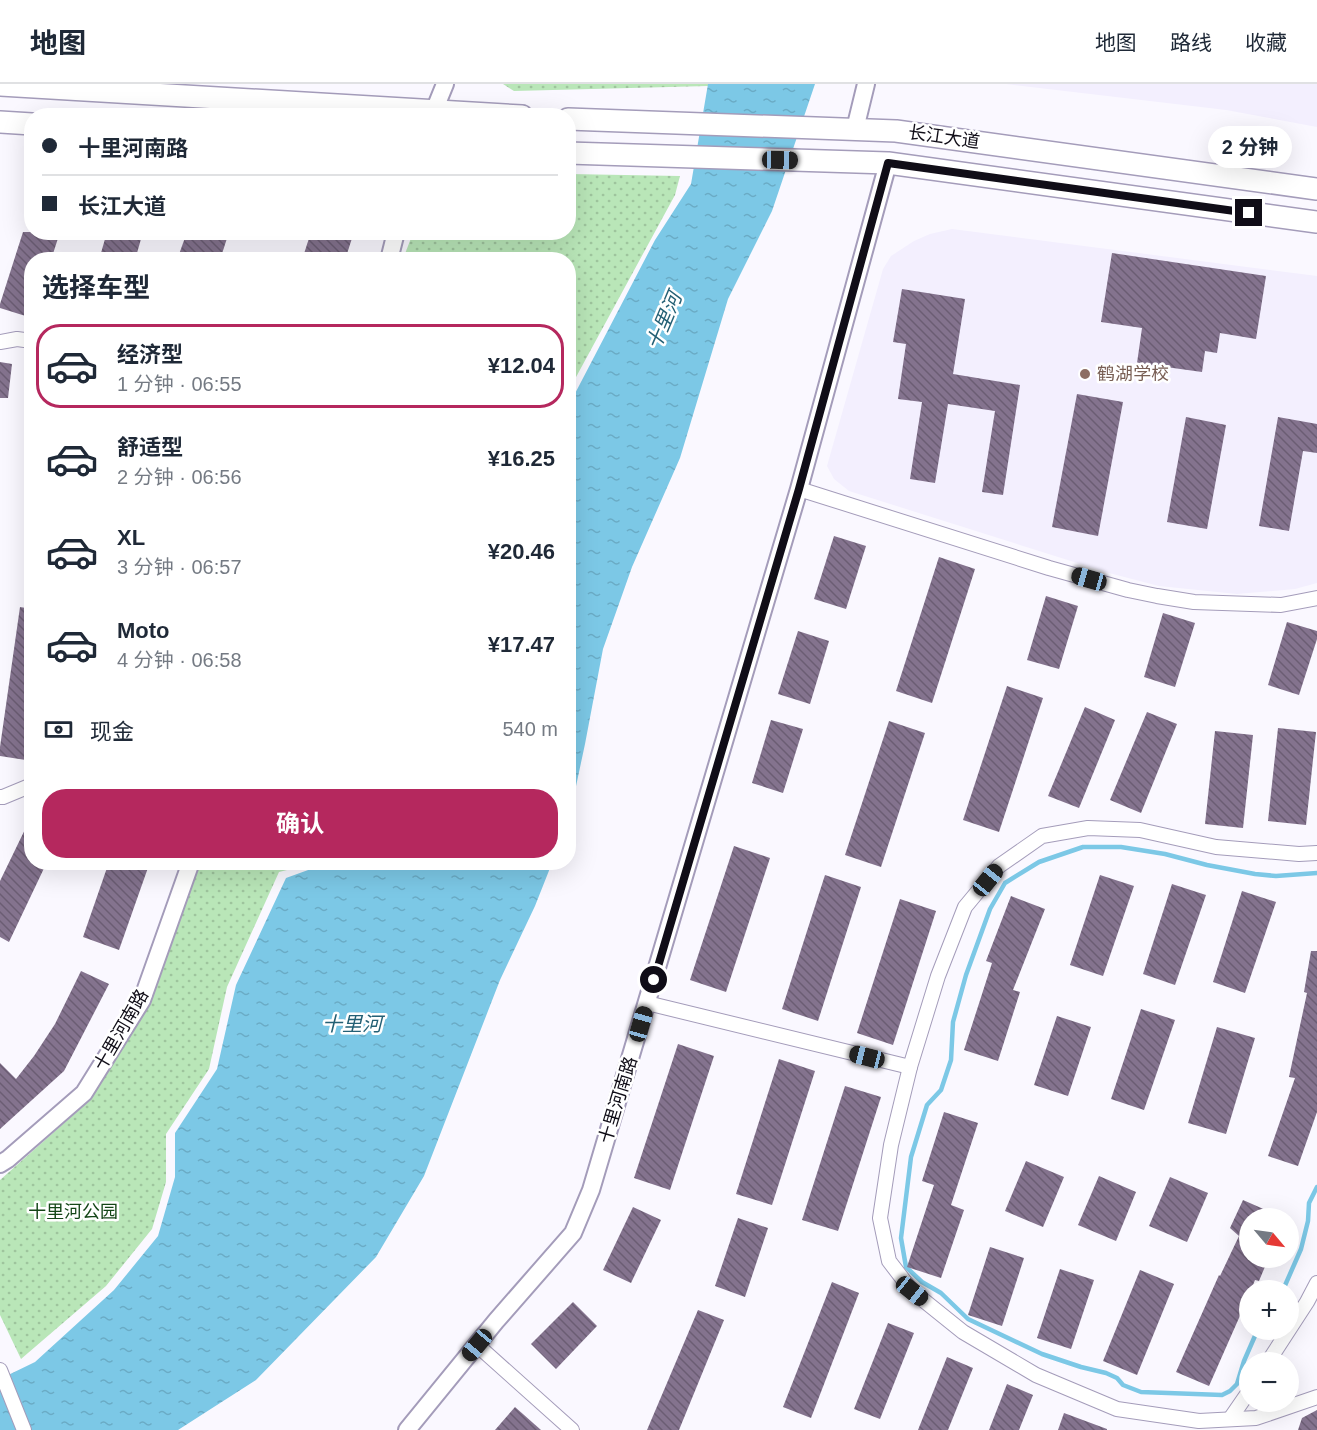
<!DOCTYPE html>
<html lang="zh">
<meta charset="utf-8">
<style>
:root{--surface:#fff;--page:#f6f6f7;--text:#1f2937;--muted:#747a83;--line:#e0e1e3;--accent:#b5285e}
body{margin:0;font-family:Arial,"Noto Sans SC",sans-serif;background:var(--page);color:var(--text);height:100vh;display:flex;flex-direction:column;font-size:22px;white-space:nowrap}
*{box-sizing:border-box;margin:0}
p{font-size:20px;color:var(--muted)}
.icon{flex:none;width:33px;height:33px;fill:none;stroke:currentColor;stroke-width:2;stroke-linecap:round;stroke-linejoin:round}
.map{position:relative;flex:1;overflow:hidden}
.details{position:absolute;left:24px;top:168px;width:552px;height:618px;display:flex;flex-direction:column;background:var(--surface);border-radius:24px;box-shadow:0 6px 24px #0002}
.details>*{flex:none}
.banner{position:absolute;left:24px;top:24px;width:552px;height:132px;border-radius:24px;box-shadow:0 6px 24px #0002;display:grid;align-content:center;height:132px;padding:0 18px;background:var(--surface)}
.needle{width:39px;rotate:119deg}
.controls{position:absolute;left:1239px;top:1124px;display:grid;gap:12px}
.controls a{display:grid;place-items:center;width:60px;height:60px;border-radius:50%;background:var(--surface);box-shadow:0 6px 24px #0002;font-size:30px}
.end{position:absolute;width:27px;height:27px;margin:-14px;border:8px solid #100d17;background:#fff;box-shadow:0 0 0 3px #fff}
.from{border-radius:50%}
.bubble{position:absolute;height:42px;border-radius:21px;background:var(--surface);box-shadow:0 6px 24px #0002;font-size:20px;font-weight:700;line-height:42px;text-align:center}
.car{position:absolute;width:18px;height:36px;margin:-18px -9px;border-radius:8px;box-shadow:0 0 4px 2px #0007;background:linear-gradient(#222 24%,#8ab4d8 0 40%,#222 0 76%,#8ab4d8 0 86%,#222 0)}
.banner b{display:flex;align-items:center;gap:21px;height:57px;font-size:22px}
.banner b+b{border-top:2px solid var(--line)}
.banner i{width:15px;height:15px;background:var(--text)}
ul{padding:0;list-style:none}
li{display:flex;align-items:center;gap:18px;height:84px;margin:0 12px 9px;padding:0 6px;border:3px solid transparent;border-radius:24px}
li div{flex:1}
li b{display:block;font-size:22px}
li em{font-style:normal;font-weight:700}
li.active{border-color:var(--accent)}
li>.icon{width:54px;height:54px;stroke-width:1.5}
h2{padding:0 18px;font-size:27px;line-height:72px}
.pay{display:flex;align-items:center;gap:15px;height:66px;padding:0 18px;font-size:22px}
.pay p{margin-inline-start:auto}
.button{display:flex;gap:12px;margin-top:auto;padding:12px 18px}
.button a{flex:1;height:69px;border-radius:24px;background:var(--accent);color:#fff;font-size:24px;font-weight:700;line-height:69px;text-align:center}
header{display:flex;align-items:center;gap:36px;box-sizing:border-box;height:84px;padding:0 30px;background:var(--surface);border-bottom:2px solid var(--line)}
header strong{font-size:28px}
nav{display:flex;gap:33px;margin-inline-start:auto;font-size:21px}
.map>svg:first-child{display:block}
.built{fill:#f3effe}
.park{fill:url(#park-dots)}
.water{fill:url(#water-ripples)}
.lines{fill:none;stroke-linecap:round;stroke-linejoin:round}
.stream{stroke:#7cc8e6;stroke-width:4.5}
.building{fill:url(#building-back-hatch)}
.minor-casing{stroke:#a49cba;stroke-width:16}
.tertiary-casing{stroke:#a49cba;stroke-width:20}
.primary-casing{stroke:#a49cba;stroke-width:24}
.minor{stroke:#fff;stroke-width:14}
.tertiary{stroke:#fff;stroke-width:16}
.primary{stroke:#fff;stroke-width:21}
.route{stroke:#100d17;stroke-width:8}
.education-dot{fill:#8d6e63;stroke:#fff;stroke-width:2}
.labels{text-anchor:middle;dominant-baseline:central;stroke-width:5;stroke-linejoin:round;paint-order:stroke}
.street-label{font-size:18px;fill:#100d17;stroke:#fff}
.education-label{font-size:18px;fill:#785e54;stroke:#fff;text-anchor:start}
.park-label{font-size:18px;fill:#144617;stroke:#fff}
.water-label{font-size:20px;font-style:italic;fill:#246075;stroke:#fff}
</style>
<header>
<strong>地图</strong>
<nav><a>地图</a><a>路线</a><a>收藏</a></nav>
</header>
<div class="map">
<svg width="1317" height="1346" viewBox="0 0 1317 1346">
<defs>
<pattern id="park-dots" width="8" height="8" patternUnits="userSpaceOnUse" patternTransform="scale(1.5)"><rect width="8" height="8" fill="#b9e6b8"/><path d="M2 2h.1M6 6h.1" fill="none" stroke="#9ec49d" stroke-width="1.8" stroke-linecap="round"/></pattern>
<pattern id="water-ripples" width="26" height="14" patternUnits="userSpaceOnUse" patternTransform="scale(1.5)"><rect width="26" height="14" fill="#7cc8e6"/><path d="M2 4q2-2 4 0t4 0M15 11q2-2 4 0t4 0" fill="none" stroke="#6aabc5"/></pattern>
<pattern id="building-back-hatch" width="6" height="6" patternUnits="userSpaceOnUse" patternTransform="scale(1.5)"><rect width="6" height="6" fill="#84738e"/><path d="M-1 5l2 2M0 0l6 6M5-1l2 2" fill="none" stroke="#6b5d73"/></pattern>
</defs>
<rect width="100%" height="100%" fill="#faf8ff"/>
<g class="built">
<polygon points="1006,0 1317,0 1317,43 1226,26"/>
<polygon points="952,145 1317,192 1317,499 1295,505 1237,510 1159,502 1109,489 849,407 834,395 827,382 883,185 891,172 914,157 930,150"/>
</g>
<g class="park">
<polygon points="503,0 708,0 708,2 514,7"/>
<polygon points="569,90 680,92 675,111 569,306 568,176 403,175 413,149 568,148"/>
<polygon points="197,779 315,779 279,788 227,903 209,985 166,1050 166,1098 152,1145 106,1202 21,1275 0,1231 0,1096 89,1017 148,921"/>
</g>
<g class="water">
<polygon points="708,0 815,0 772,127 728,215 680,374 632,483 603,565 585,660 569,735 569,321 655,156 691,100"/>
<polygon points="323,779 552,779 535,822 500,896 424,1092 376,1173 256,1296 178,1346 0,1346 0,1295 35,1278 114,1206 158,1152 175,1093 175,1049 217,985 236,901 286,794 322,781"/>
</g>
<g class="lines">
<g class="stream">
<polyline points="1283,1206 1301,1165 1308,1137 1309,1119 1317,1103"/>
<polyline points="1258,1245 1244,1277 1237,1300 1230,1307 1222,1311 1141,1308 1123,1301 1117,1294 1106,1289 1081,1283 1042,1270 968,1235 941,1209 922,1198 906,1183 901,1154 911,1073 927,1021 941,1006 951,976 953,938 966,891 990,825 1005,799 1039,778 1083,763 1121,763 1165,770 1207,781 1255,790 1276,792 1317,789"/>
</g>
</g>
<g class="building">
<polygon points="23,148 60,148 51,176 32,176 32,234 0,224 0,220"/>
<polygon points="107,148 143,148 135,176 99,176"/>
<polygon points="187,148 229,148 220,176 177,176"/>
<polygon points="311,148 354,148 345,176 302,176"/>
<polygon points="1112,169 1266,192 1256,255 1220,249 1217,269 1205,267 1202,288 1137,279 1142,244 1101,238"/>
<polygon points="902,205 965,215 953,290 1020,301 1003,411 982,408 995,327 948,320 935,399 910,395 922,318 898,315 906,260 893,258"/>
<polygon points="0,278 12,280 8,314 0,314"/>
<polygon points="1077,310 1123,318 1098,452 1052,443"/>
<polygon points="1186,333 1226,341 1207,445 1167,438"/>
<polygon points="1278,333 1317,340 1317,369 1303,367 1289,447 1259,442"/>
<polygon points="834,452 866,462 846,525 814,515"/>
<polygon points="939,473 975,485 932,619 896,607"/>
<polygon points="1046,512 1078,522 1059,585 1027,576"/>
<polygon points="20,523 32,525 32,677 0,672 0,663"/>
<polygon points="1163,529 1195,539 1175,603 1144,593"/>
<polygon points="1287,538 1317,547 1317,555 1299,611 1268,601"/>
<polygon points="798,547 829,557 810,620 778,610"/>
<polygon points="1007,602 1043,614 999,748 963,736"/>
<polygon points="1085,623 1115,636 1079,724 1048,712"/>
<polygon points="1147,628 1177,640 1141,729 1110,716"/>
<polygon points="771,636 803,645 783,709 752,699"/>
<polygon points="889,637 925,649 881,783 845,771"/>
<polygon points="1278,644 1316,648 1306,741 1268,737"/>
<polygon points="1215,647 1253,651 1243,744 1205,740"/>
<polygon points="32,731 32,778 47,778 9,858 0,853 0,797"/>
<polygon points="734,762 770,774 726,908 690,896"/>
<polygon points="109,778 150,778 119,866 83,853"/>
<polygon points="825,791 861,803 818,937 782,925"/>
<polygon points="1100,791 1134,802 1103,892 1070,881"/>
<polygon points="1172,800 1206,811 1175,901 1143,890"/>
<polygon points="1242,807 1276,818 1245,909 1213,898"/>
<polygon points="1011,812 1045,825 1013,906 1020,908 998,977 964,966 992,879 986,877"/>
<polygon points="900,815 936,827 893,961 857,949"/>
<polygon points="1311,867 1317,867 1317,1028 1298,1082 1268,1072 1295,994 1289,993 1307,909 1304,908"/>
<polygon points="81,887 109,900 64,987 0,1045 0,979 16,995 34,972 55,940"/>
<polygon points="1141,925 1175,936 1144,1026 1111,1015"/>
<polygon points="1057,932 1091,943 1068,1012 1034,1001"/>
<polygon points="1217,943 1255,954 1226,1050 1188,1039"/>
<polygon points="678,960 714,972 670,1106 634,1094"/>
<polygon points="779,975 815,987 772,1121 736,1110"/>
<polygon points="845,1002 881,1013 838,1147 802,1136"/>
<polygon points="944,1028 978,1039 951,1121 964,1126 941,1194 907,1183 934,1101 922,1097"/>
<polygon points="1026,1077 1064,1093 1043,1143 1005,1127"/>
<polygon points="1099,1092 1136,1108 1116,1157 1078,1141"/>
<polygon points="1170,1093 1208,1109 1187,1158 1149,1142"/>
<polygon points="1243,1116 1284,1134 1250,1134 1250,1173 1269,1173 1259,1197 1255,1196 1251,1206 1250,1206 1250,1209 1209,1302 1176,1288 1219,1191 1220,1192 1239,1152 1230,1144"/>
<polygon points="633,1123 661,1136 631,1199 603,1186"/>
<polygon points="738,1134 768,1144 745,1213 715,1202"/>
<polygon points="990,1163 1024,1174 1002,1242 968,1231"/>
<polygon points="1060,1185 1094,1196 1071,1265 1037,1254"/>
<polygon points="1140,1186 1174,1200 1137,1291 1103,1277"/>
<polygon points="832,1198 859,1209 811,1334 783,1323"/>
<polygon points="573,1218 597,1242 556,1285 531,1260"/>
<polygon points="698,1226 724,1236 679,1346 647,1346"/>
<polygon points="888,1239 914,1249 880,1335 854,1325"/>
<polygon points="947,1273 973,1284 948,1346 918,1346"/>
<polygon points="1007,1300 1033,1311 1019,1346 989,1346"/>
<polygon points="515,1323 541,1346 495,1346"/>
<polygon points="1317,1326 1317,1346 1298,1346 1302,1334"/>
<polygon points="1064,1329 1107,1345 1107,1346 1058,1346"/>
</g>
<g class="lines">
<defs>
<g id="minor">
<polyline points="0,258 17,255 32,257"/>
<polyline points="799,405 1049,484 1128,506 1157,512 1194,518 1281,521 1317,514"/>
<polyline points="0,713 3,713 32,701"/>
<polyline points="1317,769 1299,770 1216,763 1140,746 1088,744 1042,752 999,782 965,823 938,892 910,983 891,1061 880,1134 889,1177 912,1207 963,1248 1036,1291 1117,1325 1199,1337 1256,1334 1317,1313"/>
<polyline points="647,919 910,983"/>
<polyline points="477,1261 572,1346"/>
<polyline points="1268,1278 1307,1218 1317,1199"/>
<polyline points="0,1286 24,1346"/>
<polyline points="1230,1335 1250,1306"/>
</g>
<g id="tertiary">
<polyline points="432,32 445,0"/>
<polyline points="855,45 866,0"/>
<polyline points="389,176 396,148"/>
<polyline points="0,1080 8,1075 84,1009 142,916 191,778"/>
<polyline points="407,1346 496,1237 573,1149 591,1106 799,405 888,79"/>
</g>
<g id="primary">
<polyline points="0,1 522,32"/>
<polyline points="568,35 896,47 1317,105"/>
<polyline points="0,38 32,40"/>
<polyline points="568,69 888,79 1317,138"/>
</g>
</defs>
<use href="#minor" class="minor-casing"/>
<use href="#tertiary" class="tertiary-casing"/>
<use href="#primary" class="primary-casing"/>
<use href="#minor" class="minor"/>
<use href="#tertiary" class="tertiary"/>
<use href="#primary" class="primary"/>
</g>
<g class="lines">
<polyline class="route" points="654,896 799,405 888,79 1249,129"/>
</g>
<circle class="education-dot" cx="1085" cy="290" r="6"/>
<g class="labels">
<g class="street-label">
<text transform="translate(944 53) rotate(8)">长江大道</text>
<text transform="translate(121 946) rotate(-60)">十里河南路</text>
<text transform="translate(618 1016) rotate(-73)">十里河南路</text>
</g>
<g class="education-label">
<text x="1097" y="290">鹤湖学校</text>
</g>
<g class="park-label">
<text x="73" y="1128">十里河公园</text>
</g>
<g class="water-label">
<text transform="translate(664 237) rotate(-67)">十里河</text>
<text x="352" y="940">十里河</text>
</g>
</g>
</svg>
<div class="controls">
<a><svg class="needle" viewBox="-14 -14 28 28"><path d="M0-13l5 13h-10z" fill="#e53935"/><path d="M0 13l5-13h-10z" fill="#747a83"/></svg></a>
<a>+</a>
<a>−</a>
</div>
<i class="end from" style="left:654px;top:896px"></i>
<i class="end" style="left:1249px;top:129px"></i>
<div class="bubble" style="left:1208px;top:42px;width:84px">2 分钟</div>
<i class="car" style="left:780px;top:76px;rotate:91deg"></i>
<i class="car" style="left:1089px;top:495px;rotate:286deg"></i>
<i class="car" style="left:988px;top:796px;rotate:39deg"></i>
<i class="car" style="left:641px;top:940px;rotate:16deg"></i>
<i class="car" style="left:867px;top:973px;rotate:284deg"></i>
<i class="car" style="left:912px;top:1207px;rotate:129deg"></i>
<i class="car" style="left:477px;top:1261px;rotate:220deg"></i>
<div class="banner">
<b><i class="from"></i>十里河南路</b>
<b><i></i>长江大道</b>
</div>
<section class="details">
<h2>选择车型</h2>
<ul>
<li class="active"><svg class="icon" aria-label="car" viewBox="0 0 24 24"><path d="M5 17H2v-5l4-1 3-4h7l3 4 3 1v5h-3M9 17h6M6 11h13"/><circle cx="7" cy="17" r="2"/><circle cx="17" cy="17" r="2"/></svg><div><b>经济型</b><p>1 分钟 · 06:55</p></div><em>¥12.04</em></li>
<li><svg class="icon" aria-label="car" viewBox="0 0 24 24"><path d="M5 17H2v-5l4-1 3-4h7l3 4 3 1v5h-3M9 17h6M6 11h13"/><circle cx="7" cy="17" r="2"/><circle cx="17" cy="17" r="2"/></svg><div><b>舒适型</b><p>2 分钟 · 06:56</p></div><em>¥16.25</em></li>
<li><svg class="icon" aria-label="car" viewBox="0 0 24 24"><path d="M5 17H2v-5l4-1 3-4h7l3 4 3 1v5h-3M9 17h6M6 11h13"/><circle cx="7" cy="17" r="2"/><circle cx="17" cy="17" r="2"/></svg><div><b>XL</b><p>3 分钟 · 06:57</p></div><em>¥20.46</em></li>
<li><svg class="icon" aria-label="car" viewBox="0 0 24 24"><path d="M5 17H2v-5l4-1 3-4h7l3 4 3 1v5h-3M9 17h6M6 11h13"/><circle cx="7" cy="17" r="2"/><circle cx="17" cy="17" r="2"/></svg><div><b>Moto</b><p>4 分钟 · 06:58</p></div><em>¥17.47</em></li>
</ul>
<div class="pay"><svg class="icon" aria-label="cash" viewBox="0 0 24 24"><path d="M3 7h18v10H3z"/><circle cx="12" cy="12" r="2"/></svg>现金<p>540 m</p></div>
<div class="button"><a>确认</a></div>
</section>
</div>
